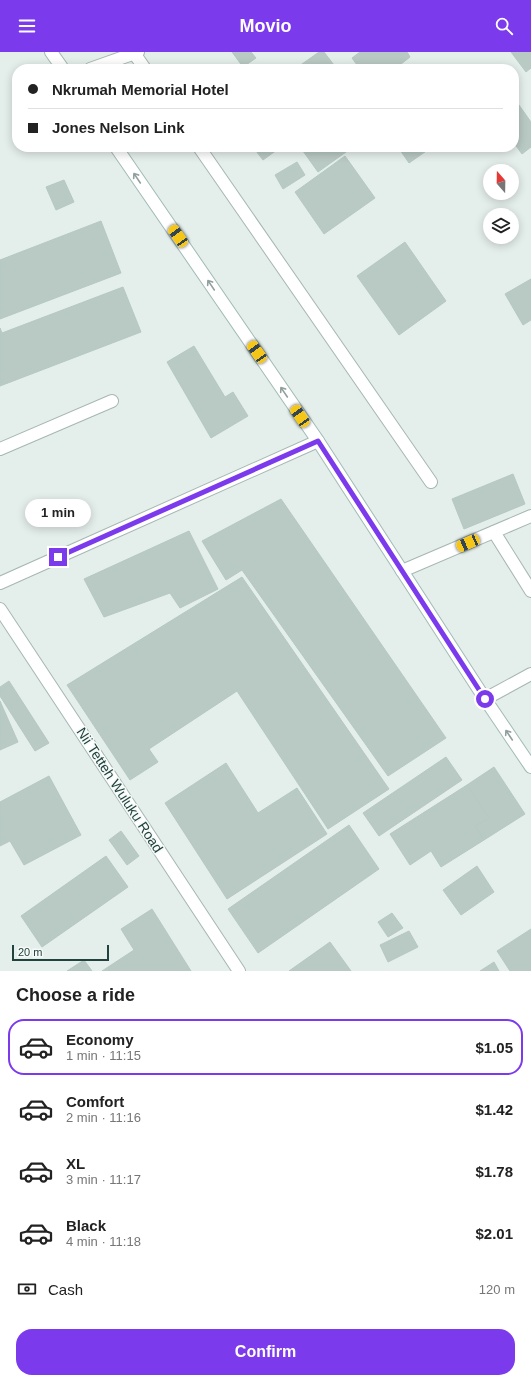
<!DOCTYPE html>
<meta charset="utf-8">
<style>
:root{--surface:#fff;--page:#f2f2f2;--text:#222;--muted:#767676;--line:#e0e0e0;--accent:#7c3aed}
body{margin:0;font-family:Helvetica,sans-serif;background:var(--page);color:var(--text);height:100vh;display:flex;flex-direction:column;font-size:15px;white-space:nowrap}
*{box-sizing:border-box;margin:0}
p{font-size:13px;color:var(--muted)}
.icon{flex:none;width:22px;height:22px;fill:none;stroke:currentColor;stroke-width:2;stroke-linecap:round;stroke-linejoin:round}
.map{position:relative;height:919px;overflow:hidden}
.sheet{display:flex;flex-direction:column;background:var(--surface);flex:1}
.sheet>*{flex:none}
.top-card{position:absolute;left:12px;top:12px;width:507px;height:88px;border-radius:16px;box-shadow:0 2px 10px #0003;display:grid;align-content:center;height:88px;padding:0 16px;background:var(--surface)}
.needle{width:26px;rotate:340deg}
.controls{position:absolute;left:483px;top:112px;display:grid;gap:8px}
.controls a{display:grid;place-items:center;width:36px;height:36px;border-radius:50%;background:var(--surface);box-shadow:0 2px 10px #0003;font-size:20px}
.scale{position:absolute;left:12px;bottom:10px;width:97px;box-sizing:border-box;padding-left:4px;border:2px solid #21423d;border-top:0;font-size:11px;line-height:14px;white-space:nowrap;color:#21423d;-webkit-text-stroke:3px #f5faf8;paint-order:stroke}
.end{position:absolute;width:18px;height:18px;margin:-9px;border:5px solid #7c3aed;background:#fff;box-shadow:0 0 0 2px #fff}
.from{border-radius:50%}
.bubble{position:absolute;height:28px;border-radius:14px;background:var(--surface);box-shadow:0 2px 10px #0003;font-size:13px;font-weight:600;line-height:28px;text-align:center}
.car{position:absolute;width:12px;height:24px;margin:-12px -6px;border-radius:5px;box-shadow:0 0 3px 1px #0007;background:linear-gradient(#f5c518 24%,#345 0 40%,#f5c518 0 76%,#345 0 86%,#f5c518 0)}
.top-card b{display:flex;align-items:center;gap:14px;height:38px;font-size:15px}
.top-card b+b{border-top:1px solid var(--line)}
.top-card i{width:10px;height:10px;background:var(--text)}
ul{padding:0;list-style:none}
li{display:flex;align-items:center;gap:12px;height:56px;margin:0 8px 6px;padding:0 8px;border:2px solid transparent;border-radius:16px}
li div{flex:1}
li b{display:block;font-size:15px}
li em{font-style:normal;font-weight:600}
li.active{border-color:var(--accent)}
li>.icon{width:36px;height:36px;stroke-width:1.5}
h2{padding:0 16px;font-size:18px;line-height:48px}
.pay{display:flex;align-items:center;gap:10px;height:44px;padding:0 16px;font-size:15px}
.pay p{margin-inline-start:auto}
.action{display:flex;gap:8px;margin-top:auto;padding:8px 16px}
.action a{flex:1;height:46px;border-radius:16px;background:var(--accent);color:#fff;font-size:16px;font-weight:600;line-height:46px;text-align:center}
header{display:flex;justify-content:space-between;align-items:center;height:52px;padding:0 16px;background:var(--accent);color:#fff;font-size:18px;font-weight:600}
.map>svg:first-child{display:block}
.building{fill:#b9c9c4;stroke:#b5c9c3}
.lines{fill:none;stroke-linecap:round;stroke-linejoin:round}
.service-casing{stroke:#a6b7b3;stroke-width:14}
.minor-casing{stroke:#a6b7b3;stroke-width:14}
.secondary-casing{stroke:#a1bbb5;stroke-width:14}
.service{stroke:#fff;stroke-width:12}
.minor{stroke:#fff;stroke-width:12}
.secondary{stroke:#fff;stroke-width:12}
.oneway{stroke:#90a09e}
.route{stroke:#7c3aed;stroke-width:5}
.labels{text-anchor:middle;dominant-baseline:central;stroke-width:3;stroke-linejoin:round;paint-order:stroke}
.street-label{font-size:14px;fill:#21423d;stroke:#f5faf8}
</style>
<header><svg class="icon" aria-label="menu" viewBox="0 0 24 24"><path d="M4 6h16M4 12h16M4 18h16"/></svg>Movio<svg class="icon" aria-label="search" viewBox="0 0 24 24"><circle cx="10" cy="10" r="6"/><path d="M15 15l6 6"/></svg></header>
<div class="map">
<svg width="531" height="919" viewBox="0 0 531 919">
<rect width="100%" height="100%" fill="#e4eeeb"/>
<g class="building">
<polygon points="232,0 251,0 256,6 243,15"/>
<polygon points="319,0 324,0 337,17 295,17"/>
<polygon points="360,0 407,0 410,5 401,12 404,17 360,17 352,6"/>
<polygon points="511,0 531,0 531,16 526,20"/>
<polygon points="514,46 531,70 531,95 522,102 514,91"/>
<polygon points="253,95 281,95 263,108"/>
<polygon points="308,95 353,95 318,120 303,99"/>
<polygon points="398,95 432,95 409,111"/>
<polygon points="345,104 375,146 324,182 295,140"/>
<polygon points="297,110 305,123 283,137 275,123"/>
<polygon points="64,128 74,150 56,158 46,135"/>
<polygon points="101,169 121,221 0,267 0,208"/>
<polygon points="405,190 446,249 399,283 357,224"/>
<polygon points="531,227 531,268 523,273 505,242"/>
<polygon points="123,235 141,280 0,334 0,276 2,281"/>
<polygon points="194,294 225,345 233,340 248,364 211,386 167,310"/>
<polygon points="513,422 525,452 464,477 452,447"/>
<polygon points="281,447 446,686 388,724 242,518 226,528 202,489"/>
<polygon points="189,479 218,537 180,556 170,541 104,565 84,527"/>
<polygon points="242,525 389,737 328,777 237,639 149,697 158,710 130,728 67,633"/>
<polygon points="9,629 49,691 35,699 0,644 0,635"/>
<polygon points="0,649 18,690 0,698"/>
<polygon points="446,705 462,728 379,784 363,761"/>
<polygon points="226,711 258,761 297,736 327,782 227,847 165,751"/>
<polygon points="494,715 525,762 484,788 475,774 489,766 467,733"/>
<polygon points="49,724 81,783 24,813 10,789 0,794 0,750"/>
<polygon points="467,733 489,766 475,774 484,788 441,815 431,799 410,813 390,782"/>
<polygon points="349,773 379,817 258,901 228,857"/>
<polygon points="121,779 139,804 127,813 109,788"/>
<polygon points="106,804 128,835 42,895 21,864"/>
<polygon points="477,814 494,840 461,863 443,838"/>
<polygon points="152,857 191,919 102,919 134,898 121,877"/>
<polygon points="392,861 403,876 388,885 378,870"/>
<polygon points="531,877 531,919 510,919 497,899"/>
<polygon points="409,879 418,895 388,910 380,893"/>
<polygon points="330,890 351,919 289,919"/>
<polygon points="84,908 92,919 67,919"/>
<polygon points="494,910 499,919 480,919"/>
</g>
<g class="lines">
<defs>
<g id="service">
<polyline points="134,1 145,17"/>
<polyline points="90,17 138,0"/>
<polyline points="199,95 431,430"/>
<polyline points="0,397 112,349"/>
<polyline points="494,480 531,539"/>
<polyline points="402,519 531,464"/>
<polyline points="485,647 531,622"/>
</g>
<g id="minor">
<polyline points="0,531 318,389"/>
<polyline points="0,557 239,919"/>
</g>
<g id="secondary">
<polyline points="51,0 63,17"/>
<polyline points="116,95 318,389 485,647 531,715"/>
</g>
</defs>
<use href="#service" class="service-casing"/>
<use href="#minor" class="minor-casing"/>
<use href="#secondary" class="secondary-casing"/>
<use href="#service" class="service"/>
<use href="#minor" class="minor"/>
<use href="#secondary" class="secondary"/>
</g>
<defs><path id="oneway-shaft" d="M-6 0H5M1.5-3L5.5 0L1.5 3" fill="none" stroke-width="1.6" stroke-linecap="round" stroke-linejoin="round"/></defs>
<g class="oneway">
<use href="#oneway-shaft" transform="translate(137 126) rotate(-124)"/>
<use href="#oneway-shaft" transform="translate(211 233) rotate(-124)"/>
<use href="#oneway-shaft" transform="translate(284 340) rotate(-124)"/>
<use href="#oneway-shaft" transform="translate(509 683) rotate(-124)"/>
</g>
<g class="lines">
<polyline class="route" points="58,505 318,389 485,647"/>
</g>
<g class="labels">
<g class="street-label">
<text transform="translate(120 738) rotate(57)">Nii Tetteh Wuluku Road</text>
</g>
</g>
</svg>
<div class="controls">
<a><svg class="needle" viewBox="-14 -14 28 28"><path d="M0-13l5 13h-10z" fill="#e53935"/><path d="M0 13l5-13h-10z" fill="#767676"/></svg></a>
<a><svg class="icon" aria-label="layers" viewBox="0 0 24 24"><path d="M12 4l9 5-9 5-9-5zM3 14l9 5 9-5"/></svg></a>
</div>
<div class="scale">20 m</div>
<i class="end from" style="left:485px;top:647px"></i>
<i class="end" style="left:58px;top:505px"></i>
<div class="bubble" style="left:25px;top:447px;width:66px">1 min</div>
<i class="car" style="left:178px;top:184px;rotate:325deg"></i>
<i class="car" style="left:257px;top:300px;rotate:325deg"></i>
<i class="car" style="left:300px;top:364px;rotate:326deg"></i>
<i class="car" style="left:468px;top:491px;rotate:247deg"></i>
<div class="top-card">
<b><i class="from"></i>Nkrumah Memorial Hotel</b>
<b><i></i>Jones Nelson Link</b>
</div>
</div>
<section class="sheet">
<h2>Choose a ride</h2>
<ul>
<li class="active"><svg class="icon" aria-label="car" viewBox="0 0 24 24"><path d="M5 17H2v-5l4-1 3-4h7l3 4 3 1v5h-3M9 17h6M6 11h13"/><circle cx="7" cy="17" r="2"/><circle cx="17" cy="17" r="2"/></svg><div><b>Economy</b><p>1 min · 11:15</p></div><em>$1.05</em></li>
<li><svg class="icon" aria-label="car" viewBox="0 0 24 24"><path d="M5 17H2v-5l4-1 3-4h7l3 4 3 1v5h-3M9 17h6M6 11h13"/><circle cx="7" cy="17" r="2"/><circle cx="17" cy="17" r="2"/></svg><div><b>Comfort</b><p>2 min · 11:16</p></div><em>$1.42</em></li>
<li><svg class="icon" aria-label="car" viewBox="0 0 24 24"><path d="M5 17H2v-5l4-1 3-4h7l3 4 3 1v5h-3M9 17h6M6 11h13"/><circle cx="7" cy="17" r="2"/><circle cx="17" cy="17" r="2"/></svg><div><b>XL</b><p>3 min · 11:17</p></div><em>$1.78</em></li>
<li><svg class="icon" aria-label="car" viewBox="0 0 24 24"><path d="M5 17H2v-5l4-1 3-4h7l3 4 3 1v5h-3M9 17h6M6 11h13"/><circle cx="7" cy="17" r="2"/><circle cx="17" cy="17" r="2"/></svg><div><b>Black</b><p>4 min · 11:18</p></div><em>$2.01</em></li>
</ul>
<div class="pay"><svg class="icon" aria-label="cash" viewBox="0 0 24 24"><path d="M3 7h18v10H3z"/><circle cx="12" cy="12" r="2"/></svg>Cash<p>120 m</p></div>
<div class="action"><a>Confirm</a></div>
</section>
